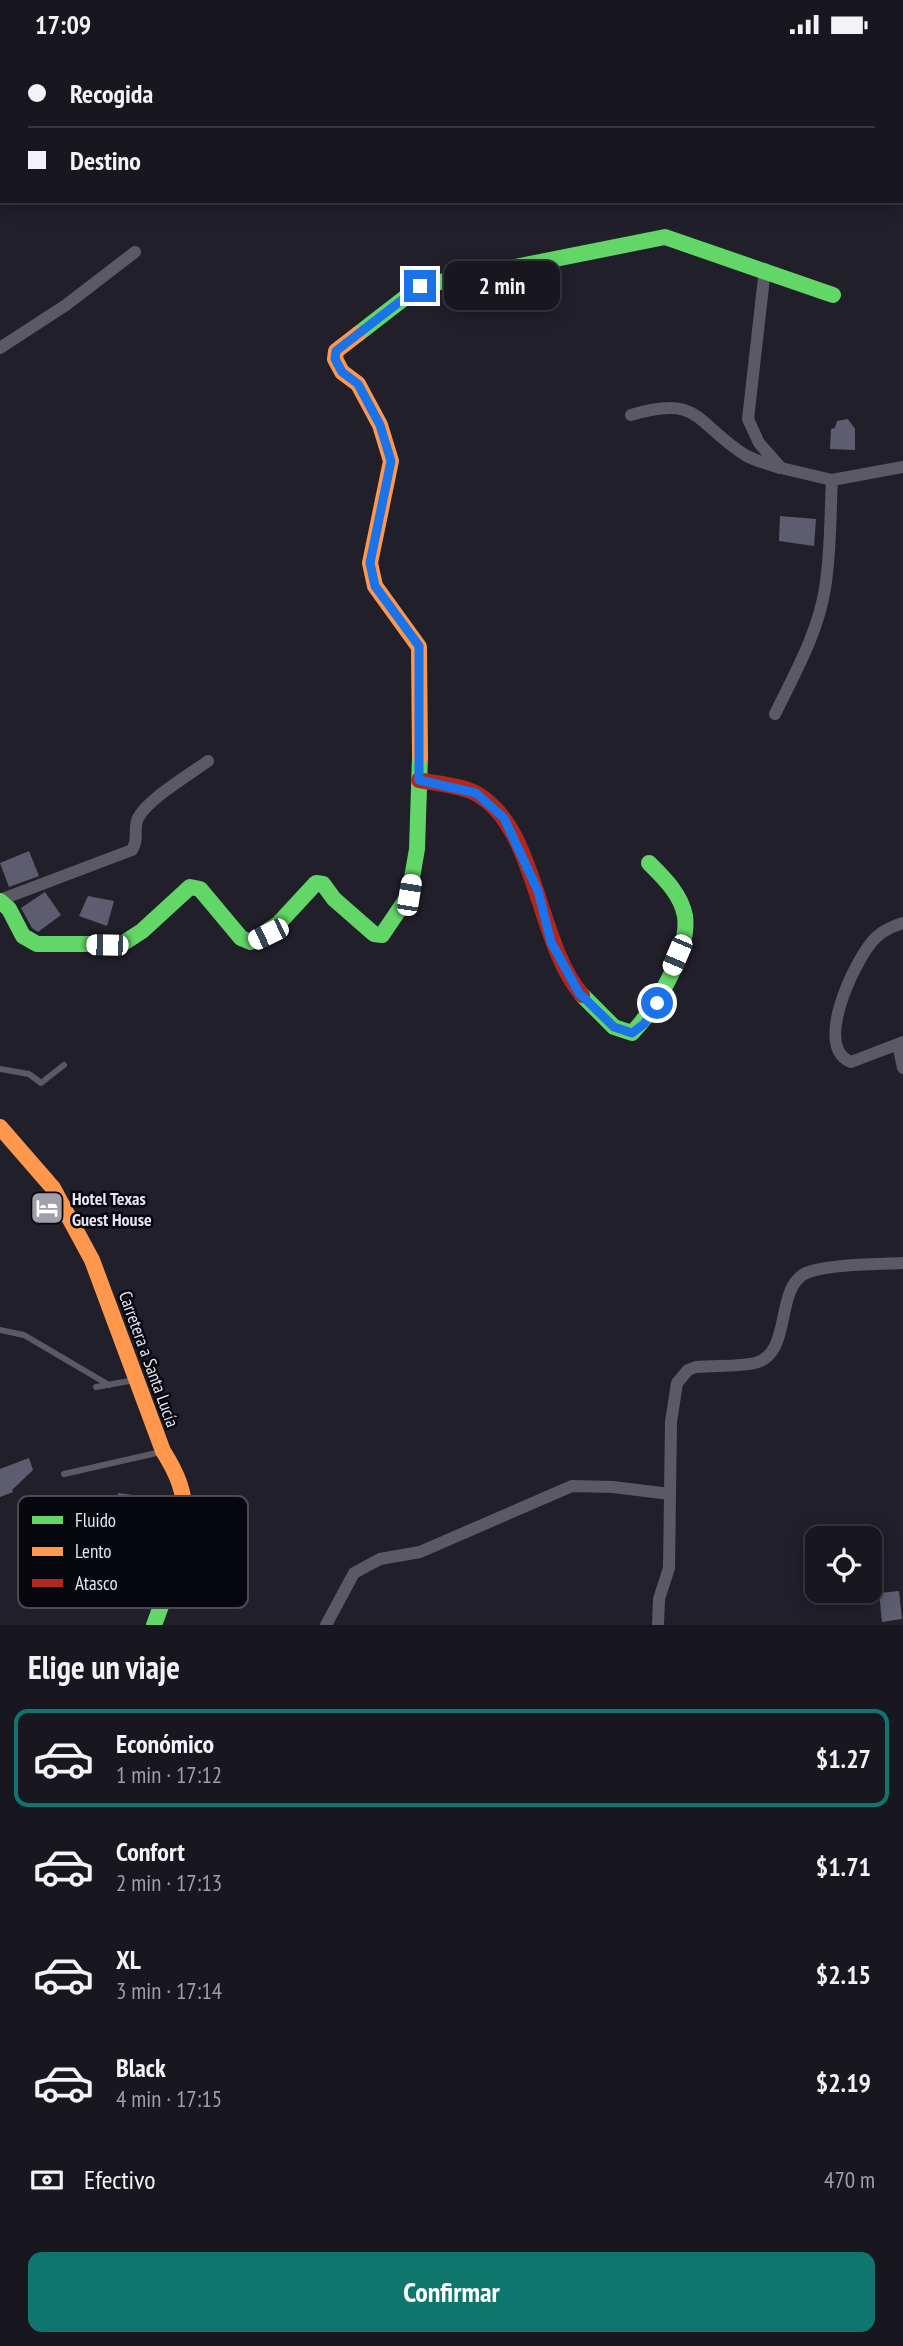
<!DOCTYPE html>
<html lang="es">
<meta charset="utf-8">
<style>
:root{--surface:#181720;--page:#212029;--text:#f1f3f6;--muted:#9f9fa5;--line:#36363e;--accent:#0f766e}
body{margin:0;font-family:"PT Sans Narrow",sans-serif;background:var(--page);color:var(--text);height:100vh;display:flex;flex-direction:column;font-size:26px;white-space:nowrap}
*{box-sizing:border-box;margin:0}
p{font-size:23px;color:var(--muted)}
.icon{flex:none;width:38px;height:38px;fill:none;stroke:currentColor;stroke-width:2;stroke-linecap:round;stroke-linejoin:round}
.map{position:relative;height:1576px;overflow:hidden}
.drawer{display:flex;flex-direction:column;background:var(--surface);flex:1}
.drawer>*{flex:none}
.banner{position:absolute;left:0px;top:0px;width:903px;height:154px;box-shadow:0 4px 18px #0003,0 0 0 2px var(--line);display:grid;align-content:center;height:154px;padding:0 28px;background:var(--surface)}
.fabs{position:absolute;left:805px;top:1477px;display:grid;gap:14px}
.fabs a{display:grid;place-items:center;width:77px;height:77px;border-radius:14px;background:var(--surface);box-shadow:0 4px 18px #0003,0 0 0 2px var(--line);font-size:35px}
.end{position:absolute;width:32px;height:32px;margin:-16px;border:9px solid #1a73e8;background:#fff;box-shadow:0 0 0 4px #fff}
.from{border-radius:50%}
.bubble{position:absolute;height:49px;border-radius:14px;background:var(--surface);box-shadow:0 4px 18px #0003,0 0 0 2px var(--line);font-size:23px;font-weight:600;line-height:49px;text-align:center}
.car{position:absolute;width:21px;height:42px;margin:-21px -10px;border-radius:9px;box-shadow:0 0 5px 2px #0007;background:linear-gradient(#fff 24%,#345 0 40%,#fff 0 76%,#345 0 86%,#fff 0)}
.banner b{display:flex;align-items:center;gap:24px;height:66px;font-size:26px}
.banner b+b{border-top:2px solid var(--line)}
.banner i{width:18px;height:18px;background:var(--text)}
ul{padding:0;list-style:none}
li{display:flex;align-items:center;gap:21px;height:98px;margin:0 14px 10px;padding:0 14px;border:4px solid transparent;border-radius:14px}
li div{flex:1}
li b{display:block;font-size:26px}
li em{font-style:normal;font-weight:600}
li.current{border-color:var(--accent)}
li>.icon{width:63px;height:63px;stroke-width:1.5}
h2{padding:0 28px;font-size:32px;line-height:84px}
.pay{display:flex;align-items:center;gap:18px;height:77px;padding:0 28px;font-size:26px}
.pay p{margin-inline-start:auto}
.button{display:flex;gap:14px;margin-top:auto;padding:14px 28px}
.button a{flex:1;height:80px;border-radius:14px;background:var(--accent);color:#fff;font-size:28px;font-weight:600;line-height:80px;text-align:center}
.status{display:flex;justify-content:space-between;align-items:center;height:49px;padding:0 35px;background:var(--surface);direction:ltr}
.status svg{height:19px;fill:currentColor}
.map>svg:first-child{display:block}
.building{fill:#5e5d6f}
.lines{fill:none;stroke-linecap:round;stroke-linejoin:round}
.lane{stroke:#5a5965;stroke-width:6}
.street{stroke:#5a5965;stroke-width:12}
.fast{stroke:#63d668;stroke-width:16}
.slow{stroke:#ff974d;stroke-width:16}
.jam{stroke:#b3261e;stroke-width:16}
.route{stroke:#1a73e8;stroke-width:9}
.labels{text-anchor:middle;dominant-baseline:central;stroke-width:5;stroke-linejoin:round;paint-order:stroke}
.poi-label{font-size:18px;font-weight:bold;fill:#e5e5f2;stroke:#07070f;text-anchor:start}
.street-label{font-size:18px;fill:#e5e5f2;stroke:#07070f}
.key{fill:#07070f;stroke:#4a4a53;stroke-width:2}
.key-label{font-size:19px;fill:#e5e5f2}
</style>
<div class="status"><b>17:09</b><svg viewBox="0 0 49 12"><path d="M0 12V9h3v3zM5 12V6h3v6zM10 12V3h3v9zM15 12V0h3v12zM26 1h20v11H26zM47 4h2v5h-2z"/></svg></div>
<div class="map">
<svg width="903" height="1576" viewBox="0 0 903 1576">
<rect width="100%" height="100%" fill="#201f2a"/>
<g class="building">
<polygon points="848,370 855,380 855,401 830,400 831,380 835,379 837,372"/>
<polygon points="780,467 816,470 814,497 779,492"/>
<polygon points="29,802 39,827 9,838 0,814"/>
<polygon points="45,843 61,866 38,883 32,879 21,859"/>
<polygon points="88,847 114,852 107,877 79,867"/>
<polygon points="29,1409 33,1421 12,1441 13,1443 0,1448 0,1420"/>
<polygon points="118,1444 155,1449 150,1487 114,1483"/>
<polygon points="899,1542 902,1570 882,1573 879,1544"/>
</g>
<g class="lines">
<g class="lane">
<polyline points="0,1020 29,1025 41,1034 64,1016"/>
<polyline points="0,1281 24,1286 109,1336"/>
<polyline points="96,1338 135,1331"/>
<polyline points="64,1425 161,1403"/>
</g>
<g class="street">
<polyline points="765,220 748,370 759,394 781,419 832,431 903,418"/>
<polyline points="0,299 66,256 135,203"/>
<path d="M631,366c69,-21 64,8 114,40 10,6 24,9 35,13"/>
<path d="M775,665c20,-41 43,-81 50,-126 6,-35 5,-73 7,-108"/>
<path d="M0,851l132,-50c7,-10 1,-22 6,-32 10,-19 52,-44 70,-57"/>
<path d="M903,874c-13,4 -24,9 -32,20 -17,21 -58,104 -20,119l52,-20"/>
<polyline points="898,995 903,1019"/>
<polyline points="326,1576 354,1524 380,1510 420,1503 572,1437 613,1438 670,1445"/>
<path d="M658,1576l1,-26 10,-31 2,-146 6,-39 11,-13 8,-3c19,-2 41,0 59,-4 38,-9 19,-75 51,-90 21,-9 73,-9 97,-10"/>
</g>
<g class="fast">
<polyline points="358,285 420,237 665,188 833,246"/>
<polyline points="0,852 9,860 23,887 37,895 122,895 142,882 190,838 200,840 241,889 251,893 279,874 316,834 323,835 334,850 374,885 382,886 409,846 417,800 420,708"/>
<path d="M582,946l32,32 18,6c23,-24 58,-82 53,-117 -4,-22 -21,-38 -36,-53"/>
<polyline points="154,1576 178,1511 185,1469"/>
</g>
<g class="slow">
<polyline points="358,285 336,302 335,310 342,323 358,335 380,376 391,412 370,514 375,537 419,598 420,708"/>
<path d="M0,1078l53,61 39,72 71,191c14,22 22,41 22,67"/>
</g>
<path class="jam" d="M419,731c17,4 42,5 58,14 60,34 60,149 105,201"/>
</g>
<g class="lines">
<polyline class="route" points="420,237 336,302 335,310 342,323 358,335 380,376 391,412 370,514 375,537 419,597 419,731 476,744 504,769 538,842 551,893 579,944 614,978 632,984 644,975 657,954"/>
</g>
<defs>
<symbol id="hotel-square" viewBox="-11 -11 22 22"><rect x="-9" y="-9" width="18" height="18" rx="4" fill="#a0a0ac" stroke="#07070f"/><path d="M-6-4.5h1.5V1H6V5H4.5V3h-9V5H-6ZM-4 0a1.8 1.8 0 1 1 3.6 0ZM.5 0V-2.5h3Q6-2.5 6 0Z" fill="#fff"/></symbol>
</defs>
<g fill-rule="evenodd">
<use href="#hotel-square" x="28" y="1140" width="38" height="38"/>
</g>
<g class="labels">
<g class="poi-label">
<text x="72" y="1149">Hotel Texas<tspan x="72" dy="21">Guest House</tspan></text>
</g>
<g class="street-label">
<text transform="translate(149 1310) rotate(70)">Carretera a Santa Lucía</text>
</g>
</g>
<rect x="18" y="1447" width="230" height="112" rx="10" class="key"/>
<rect x="32" y="1467" width="31" height="8" fill="#63d668"/>
<rect x="32" y="1498" width="31" height="9" fill="#ff974d"/>
<rect x="32" y="1530" width="31" height="8" fill="#b3261e"/>
<g class="key-label">
<text x="75" y="1478">Fluido</text>
<text x="75" y="1509">Lento</text>
<text x="75" y="1541">Atasco</text>
</g>
</svg>
<div class="fabs">
<a><svg class="icon" aria-label="locate" viewBox="0 0 24 24"><circle cx="12" cy="12" r="6"/><path d="M12 2v4M12 18v4M2 12h4M18 12h4"/></svg></a>
</div>
<i class="end from" style="left:657px;top:954px"></i>
<i class="end" style="left:420px;top:237px"></i>
<div class="bubble" style="left:444px;top:212px;width:116px">2 min</div>
<i class="car" style="left:409px;top:846px;rotate:9deg"></i>
<i class="car" style="left:268px;top:885px;rotate:244deg"></i>
<i class="car" style="left:107px;top:896px;rotate:271deg"></i>
<i class="car" style="left:677px;top:906px;rotate:203deg"></i>
<div class="banner">
<b><i class="from"></i>Recogida</b>
<b><i></i>Destino</b>
</div>
</div>
<section class="drawer">
<h2>Elige un viaje</h2>
<ul>
<li class="current"><svg class="icon" aria-label="car" viewBox="0 0 24 24"><path d="M5 17H2v-5l4-1 3-4h7l3 4 3 1v5h-3M9 17h6M6 11h13"/><circle cx="7" cy="17" r="2"/><circle cx="17" cy="17" r="2"/></svg><div><b>Económico</b><p>1 min · 17:12</p></div><em>$1.27</em></li>
<li><svg class="icon" aria-label="car" viewBox="0 0 24 24"><path d="M5 17H2v-5l4-1 3-4h7l3 4 3 1v5h-3M9 17h6M6 11h13"/><circle cx="7" cy="17" r="2"/><circle cx="17" cy="17" r="2"/></svg><div><b>Confort</b><p>2 min · 17:13</p></div><em>$1.71</em></li>
<li><svg class="icon" aria-label="car" viewBox="0 0 24 24"><path d="M5 17H2v-5l4-1 3-4h7l3 4 3 1v5h-3M9 17h6M6 11h13"/><circle cx="7" cy="17" r="2"/><circle cx="17" cy="17" r="2"/></svg><div><b>XL</b><p>3 min · 17:14</p></div><em>$2.15</em></li>
<li><svg class="icon" aria-label="car" viewBox="0 0 24 24"><path d="M5 17H2v-5l4-1 3-4h7l3 4 3 1v5h-3M9 17h6M6 11h13"/><circle cx="7" cy="17" r="2"/><circle cx="17" cy="17" r="2"/></svg><div><b>Black</b><p>4 min · 17:15</p></div><em>$2.19</em></li>
</ul>
<div class="pay"><svg class="icon" aria-label="cash" viewBox="0 0 24 24"><path d="M3 7h18v10H3z"/><circle cx="12" cy="12" r="2"/></svg>Efectivo<p>470 m</p></div>
<div class="button"><a>Confirmar</a></div>
</section>
